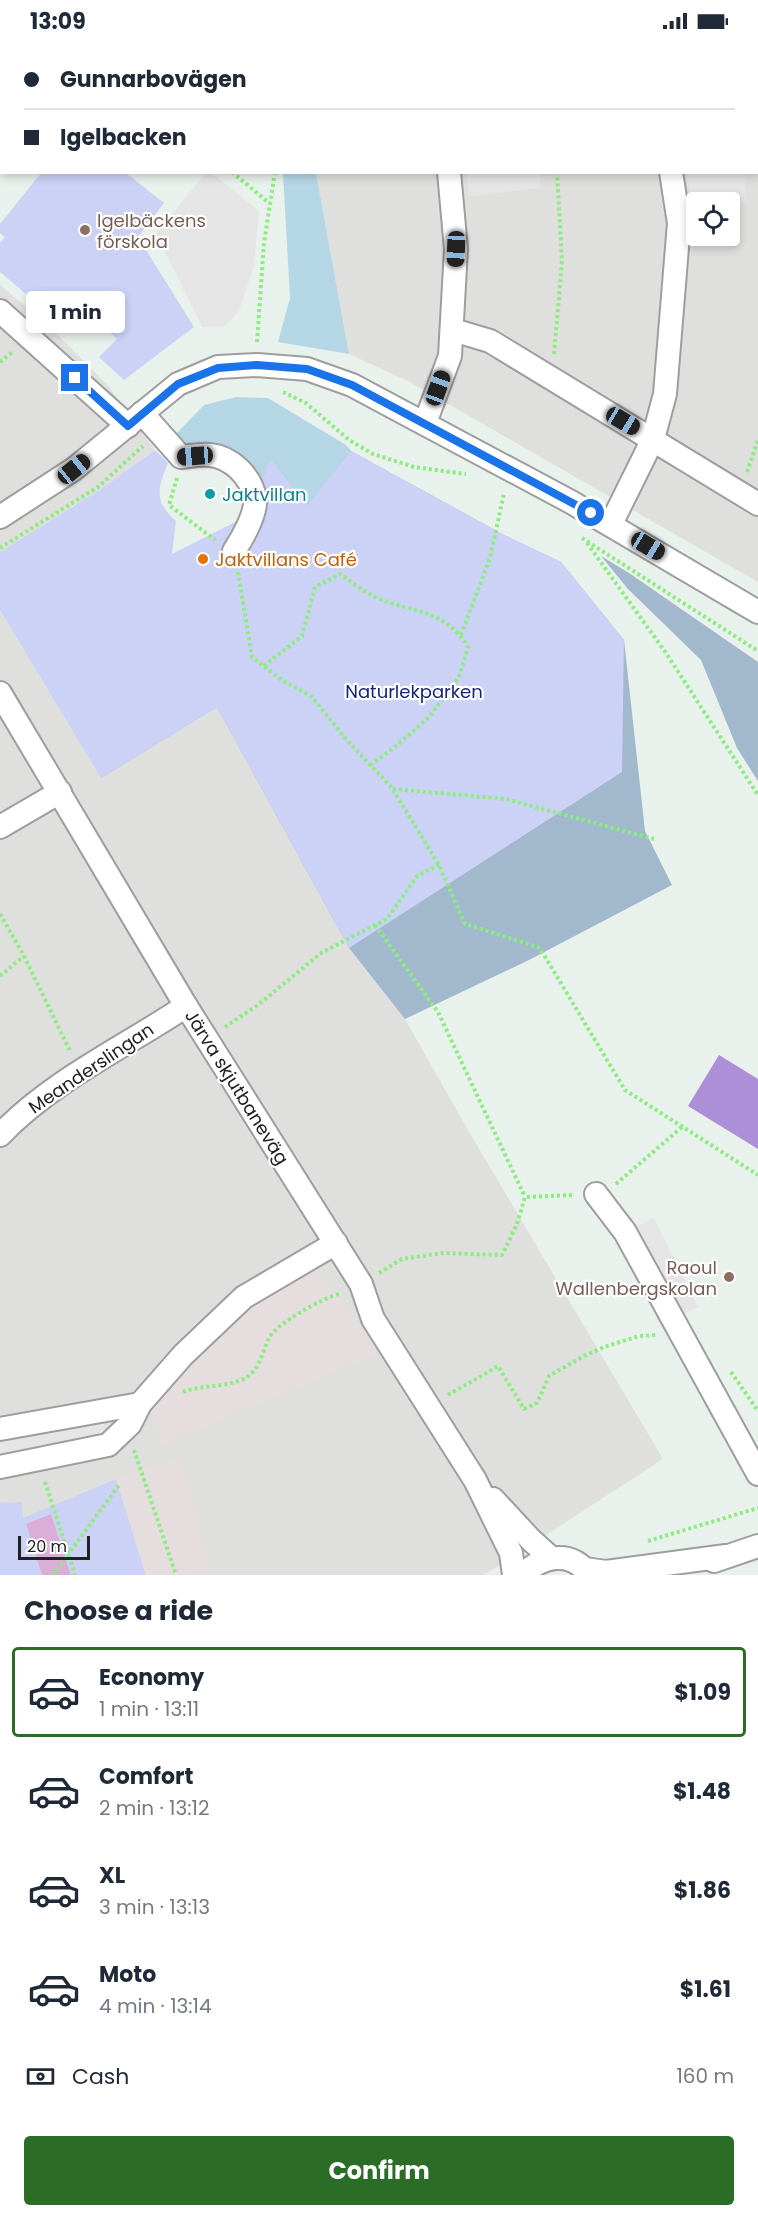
<!DOCTYPE html>
<meta charset="utf-8">
<style>
:root{--surface:#fff;--page:#f2f2f3;--text:#1f2937;--muted:#747a83;--line:#e0e1e3;--accent:#2b6c27}
body{margin:0;font-family:Poppins,sans-serif;background:var(--page);color:var(--text);height:100vh;display:flex;flex-direction:column;font-size:22px;white-space:nowrap}
*{box-sizing:border-box;margin:0}
p{font-size:20px;color:var(--muted)}
.icon{flex:none;width:33px;height:33px;fill:none;stroke:currentColor;stroke-width:2;stroke-linecap:round;stroke-linejoin:round}
.map{position:relative;height:1533px;overflow:hidden}
.side{display:flex;flex-direction:column;background:var(--surface);flex:1}
.side>*{flex:none}
.banner{position:absolute;left:0px;top:0px;width:759px;height:132px;box-shadow:0 3px 9px #0003;display:grid;align-content:center;height:132px;padding:0 24px;background:var(--surface)}
.controls{position:absolute;left:686px;top:150px;display:grid;gap:12px}
.controls a{display:grid;place-items:center;width:54px;height:54px;border-radius:6px;background:var(--surface);box-shadow:0 3px 9px #0003;font-size:30px}
.scale{position:absolute;left:18px;bottom:15px;width:72px;box-sizing:border-box;padding-left:6px;border:3px solid #212121;border-top:0;font-size:16px;line-height:21px;white-space:nowrap;color:#212121;-webkit-text-stroke:4px #fff;paint-order:stroke}
.end{position:absolute;width:27px;height:27px;margin:-14px;border:8px solid #1a73e8;background:#fff;box-shadow:0 0 0 3px #fff}
.from{border-radius:50%}
.bubble{position:absolute;height:42px;border-radius:6px;background:var(--surface);box-shadow:0 3px 9px #0003;font-size:20px;font-weight:700;line-height:42px;text-align:center}
.car{position:absolute;width:18px;height:36px;margin:-18px -9px;border-radius:8px;box-shadow:0 0 4px 2px #0007;background:linear-gradient(#222 24%,#8ab4d8 0 40%,#222 0 76%,#8ab4d8 0 86%,#222 0)}
.banner b{display:flex;align-items:center;gap:21px;height:57px;font-size:22px}
.banner b+b{border-top:2px solid var(--line)}
.banner i{width:15px;height:15px;background:var(--text)}
ul{padding:0;list-style:none}
li{display:flex;align-items:center;gap:18px;height:90px;margin:0 12px 9px;padding:0 12px;border:3px solid transparent;border-radius:6px}
li div{flex:1}
li b{display:block;font-size:22px}
li em{font-style:normal;font-weight:700}
li.on{border-color:var(--accent)}
li>.icon{width:54px;height:54px;stroke-width:1.5}
h2{padding:0 24px;font-size:27px;line-height:72px}
.pay{display:flex;align-items:center;gap:15px;height:66px;padding:0 24px;font-size:22px}
.pay p{margin-inline-start:auto}
.button{display:flex;gap:12px;margin-top:auto;padding:12px 24px}
.button a{flex:1;height:69px;border-radius:6px;background:var(--accent);color:#fff;font-size:24px;font-weight:700;line-height:69px;text-align:center}
.status{display:flex;justify-content:space-between;align-items:center;height:42px;padding:0 30px;background:var(--surface);direction:ltr}
.status svg{height:16px;fill:currentColor}
.map>svg:first-child{display:block}
.residential{fill:#dfdfde;fill-rule:evenodd}
.grass{fill:#b5d7e5}
.forest{fill:#a2b8cc}
.park{fill:#ccd2f5}
.pitch{fill:#ac8fd7}
.parking{fill:#e5e5e5}
.plaza{fill:#e6dddf}
.water{fill:#daaed9}
.lines{fill:none;stroke-linecap:round;stroke-linejoin:round}
.minor-casing{stroke:#9e9e9e;stroke-width:26}
.path{stroke:#8bed7e;stroke-width:4;stroke-dasharray:3 3;stroke-linecap:butt}
.minor{stroke:#fff;stroke-width:22}
.route{stroke:#1a73e8;stroke-width:8}
.education-dot{fill:#8d6e63;stroke:#fff;stroke-width:2}
.culture-dot{fill:#0f9aa8;stroke:#fff;stroke-width:2}
.food-dot{fill:#e8710a;stroke:#fff;stroke-width:2}
.labels{text-anchor:middle;dominant-baseline:central;stroke-width:4.5;stroke-linejoin:round;paint-order:stroke}
.education-label{font-size:18px;fill:#785e54;stroke:#fff;text-anchor:start}
.culture-label{font-size:18px;fill:#0d838f;stroke:#fff;text-anchor:start}
.food-label{font-size:18px;fill:#c56008;stroke:#fff;text-anchor:start}
.park-label{font-size:18px;fill:#172478;stroke:#fff}
.street-label{font-size:18px;fill:#212121;stroke:#fff}
</style>
<div class="status"><b>13:09</b><svg viewBox="0 0 49 12"><path d="M0 12V9h3v3zM5 12V6h3v6zM10 12V3h3v9zM15 12V0h3v12zM26 1h20v11H26zM47 4h2v5h-2z"/></svg></div>
<div class="map">
<svg width="758" height="1533" viewBox="0 0 758 1533">
<rect width="100%" height="100%" fill="#e9f1ec"/>
<g class="residential">
<path d="M270,0h488v540l-348,-200 -61,-28 -33,-181 442,-1v-128zM696,160h33v34h-33z"/>
<polygon points="0,243 52,287 109,345 155,408 101,447 0,510"/>
<polygon points="0,568 101,735 217,664 349,906 405,977 469,1090 663,1417 484,1533 0,1533"/>
</g>
<g class="grass">
<polygon points="283,131 316,131 349,312 278,300 290,256"/>
<polygon points="236,355 268,356 346,403 351,409 307,464 271,418 257,448 174,394 204,363"/>
</g>
<g class="forest">
<polygon points="351,409 504,493 561,520 624,598 645,789 672,843 529,918 405,977 349,906 217,665 101,736 109,613 171,513 244,476 271,417 307,463"/>
<polygon points="601,514 629,531 758,620 758,739 737,706 701,618 628,547"/>
</g>
<g class="park">
<polygon points="0,0 226,0 227,1 2,2 0,126"/>
<polygon points="41,131 126,131 164,161 138,195 194,285 124,338 99,315 117,297 78,260 59,280 0,230 0,201 5,195 0,191 0,182"/>
<path d="M155,408l13,13c-10,25 -15,38 8,58l-4,33 72,-36 27,-59 36,46 44,-54 153,84 57,27 63,78 -2,132 -273,176 -132,-241 -116,71 -101,-168v-58l101,-63z"/>
<polygon points="116,1437 146,1533 71,1533 51,1472 26,1482 42,1533 0,1533 0,1461 22,1460 23,1476"/>
</g>
<polygon class="pitch" points="719,1013 758,1037 758,1107 688,1064"/>
<g class="parking">
<polygon points="206,130 212,131 259,169 254,224 239,269 224,285 202,285 156,192"/>
<polygon points="467,131 539,131 541,146 469,154"/>
<polygon points="687,131 744,131 747,161 729,162 729,160 696,160 696,166 691,166"/>
<polygon points="654,1176 698,1265 661,1284 617,1194"/>
<polygon points="101,1368 108,1403 0,1425 0,1387"/>
</g>
<g class="plaza">
<polygon points="313,1223 337,1252 377,1312 161,1404 151,1367 245,1266"/>
<polygon points="180,1414 211,1533 146,1533 116,1437"/>
</g>
<polygon class="water" points="51,1472 71,1533 42,1533 26,1482"/>
<g class="lines">
<defs>
<g id="minor">
<polyline points="408,0 409,2"/>
<polyline points="635,0 636,2"/>
<polyline points="0,269 128,384"/>
<polyline points="453,288 490,299 758,462"/>
<path d="M142,371l39,44c9,-1 20,-3 29,-2 21,2 41,21 45,43 2,15 -13,41 -21,53"/>
<polyline points="425,381 450,314 456,207 449,130"/>
<polyline points="0,475 74,427 178,342 218,325 257,323 307,327 352,343 571,460 758,570"/>
<polyline points="611,482 653,397 665,352 679,181 671,130"/>
<polyline points="0,651 186,964 361,1242 373,1277 475,1438 511,1511 514,1533"/>
<polyline points="0,785 60,750"/>
<path d="M0,1093c53,-55 123,-87 186,-129"/>
<polyline points="596,1152 625,1190 758,1432"/>
<polyline points="0,1387 140,1362"/>
<polyline points="0,1425 108,1403 130,1382 140,1362 183,1313 244,1255 336,1201"/>
<polyline points="493,1457 531,1498 551,1516"/>
<polyline points="714,1519 758,1504"/>
<polyline points="585,1527 606,1530 726,1514"/>
<path d="M522,1533c20,-19 49,-26 67,0"/>
</g>
</defs>
<use href="#minor" class="minor-casing"/>
<g class="path">
<polyline points="77,0 79,2"/>
<polyline points="248,0 249,2"/>
<polyline points="524,0 524,2"/>
<polyline points="23,2 30,0"/>
<polyline points="725,2 727,0"/>
<polyline points="0,6 2,6"/>
<polyline points="758,82 758,83"/>
<polyline points="232,130 269,161"/>
<polyline points="756,130 758,131"/>
<polyline points="257,300 264,201 275,130"/>
<polyline points="554,312 562,220 557,130"/>
<polyline points="0,320 14,309"/>
<polyline points="283,350 306,361 349,398 373,412 414,425 466,432"/>
<polyline points="747,430 758,398"/>
<polyline points="177,436 169,463 215,498"/>
<polyline points="582,496 758,609"/>
<polyline points="587,501 666,611 758,753"/>
<polyline points="0,506 98,445 143,404"/>
<polyline points="238,530 252,615 283,639 311,654 345,696 392,746 439,823 465,882 538,905 541,908 625,1048 758,1133"/>
<polyline points="461,593 490,516 504,451"/>
<path d="M264,624l38,-30 13,-49 25,-13c11,8 23,17 35,23 36,16 69,11 93,50l-9,30 -30,40 -34,30 -25,18"/>
<polyline points="393,747 506,757 654,797"/>
<polyline points="0,872 24,914 71,1011"/>
<polyline points="375,883 438,970 525,1155"/>
<polyline points="0,934 24,914"/>
<polyline points="225,985 258,963 321,911 387,877 417,834 439,823"/>
<polyline points="616,1142 682,1085"/>
<polyline points="379,1231 402,1217 443,1211 502,1213 517,1182 525,1155 574,1153"/>
<polyline points="731,1330 758,1369"/>
<path d="M183,1350c20,-8 51,-4 67,-17 11,-10 13,-25 19,-37 8,-15 54,-40 70,-44"/>
<polyline points="448,1353 498,1324 524,1367 537,1361 549,1334 584,1314 604,1305 639,1294 657,1293"/>
<polyline points="134,1408 176,1533"/>
<polyline points="45,1440 75,1533"/>
<polyline points="648,1499 758,1466"/>
<polyline points="53,1533 119,1443"/>
</g>
<use href="#minor" class="minor"/>
</g>
<g class="lines">
<polyline class="route" points="75,336 128,384 178,342 218,326 257,323 307,327 352,343 591,471"/>
</g>
<g class="education-dot">
<circle cx="85" cy="188" r="6"/>
<circle cx="729" cy="1235" r="6"/>
</g>
<circle class="culture-dot" cx="210" cy="452" r="6"/>
<circle class="food-dot" cx="203" cy="517" r="6"/>
<g class="labels">
<g class="education-label">
<text x="97" y="178">Igelbäckens<tspan x="97" dy="21">förskola</tspan></text>
<text x="717" y="1225" text-anchor="end">Raoul<tspan x="717" dy="21">Wallenbergskolan</tspan></text>
</g>
<g class="culture-label">
<text x="222" y="452">Jaktvillan</text>
</g>
<g class="food-label">
<text x="215" y="517">Jaktvillans Café</text>
</g>
<g class="park-label">
<text x="414" y="649">Naturlekparken</text>
</g>
<g class="street-label">
<text transform="translate(91 1026) rotate(-34)">Meanderslingan</text>
<text transform="translate(237 1045) rotate(58)">Järva skjutbaneväg</text>
</g>
</g>
</svg>
<div class="controls">
<a><svg class="icon" aria-label="locate" viewBox="0 0 24 24"><circle cx="12" cy="12" r="6"/><path d="M12 2v4M12 18v4M2 12h4M18 12h4"/></svg></a>
</div>
<div class="scale">20 m</div>
<i class="end from" style="left:591px;top:471px"></i>
<i class="end" style="left:75px;top:336px"></i>
<div class="bubble" style="left:26px;top:249px;width:99px">1 min</div>
<i class="car" style="left:456px;top:207px;rotate:182deg"></i>
<i class="car" style="left:438px;top:346px;rotate:20deg"></i>
<i class="car" style="left:623px;top:379px;rotate:121deg"></i>
<i class="car" style="left:195px;top:414px;rotate:266deg"></i>
<i class="car" style="left:74px;top:427px;rotate:51deg"></i>
<i class="car" style="left:648px;top:504px;rotate:121deg"></i>
<div class="banner">
<b><i class="from"></i>Gunnarbovägen</b>
<b><i></i>Igelbacken</b>
</div>
</div>
<section class="side">
<h2>Choose a ride</h2>
<ul>
<li class="on"><svg class="icon" aria-label="car" viewBox="0 0 24 24"><path d="M5 17H2v-5l4-1 3-4h7l3 4 3 1v5h-3M9 17h6M6 11h13"/><circle cx="7" cy="17" r="2"/><circle cx="17" cy="17" r="2"/></svg><div><b>Economy</b><p>1 min · 13:11</p></div><em>$1.09</em></li>
<li><svg class="icon" aria-label="car" viewBox="0 0 24 24"><path d="M5 17H2v-5l4-1 3-4h7l3 4 3 1v5h-3M9 17h6M6 11h13"/><circle cx="7" cy="17" r="2"/><circle cx="17" cy="17" r="2"/></svg><div><b>Comfort</b><p>2 min · 13:12</p></div><em>$1.48</em></li>
<li><svg class="icon" aria-label="car" viewBox="0 0 24 24"><path d="M5 17H2v-5l4-1 3-4h7l3 4 3 1v5h-3M9 17h6M6 11h13"/><circle cx="7" cy="17" r="2"/><circle cx="17" cy="17" r="2"/></svg><div><b>XL</b><p>3 min · 13:13</p></div><em>$1.86</em></li>
<li><svg class="icon" aria-label="car" viewBox="0 0 24 24"><path d="M5 17H2v-5l4-1 3-4h7l3 4 3 1v5h-3M9 17h6M6 11h13"/><circle cx="7" cy="17" r="2"/><circle cx="17" cy="17" r="2"/></svg><div><b>Moto</b><p>4 min · 13:14</p></div><em>$1.61</em></li>
</ul>
<div class="pay"><svg class="icon" aria-label="cash" viewBox="0 0 24 24"><path d="M3 7h18v10H3z"/><circle cx="12" cy="12" r="2"/></svg>Cash<p>160 m</p></div>
<div class="button"><a>Confirm</a></div>
</section>
